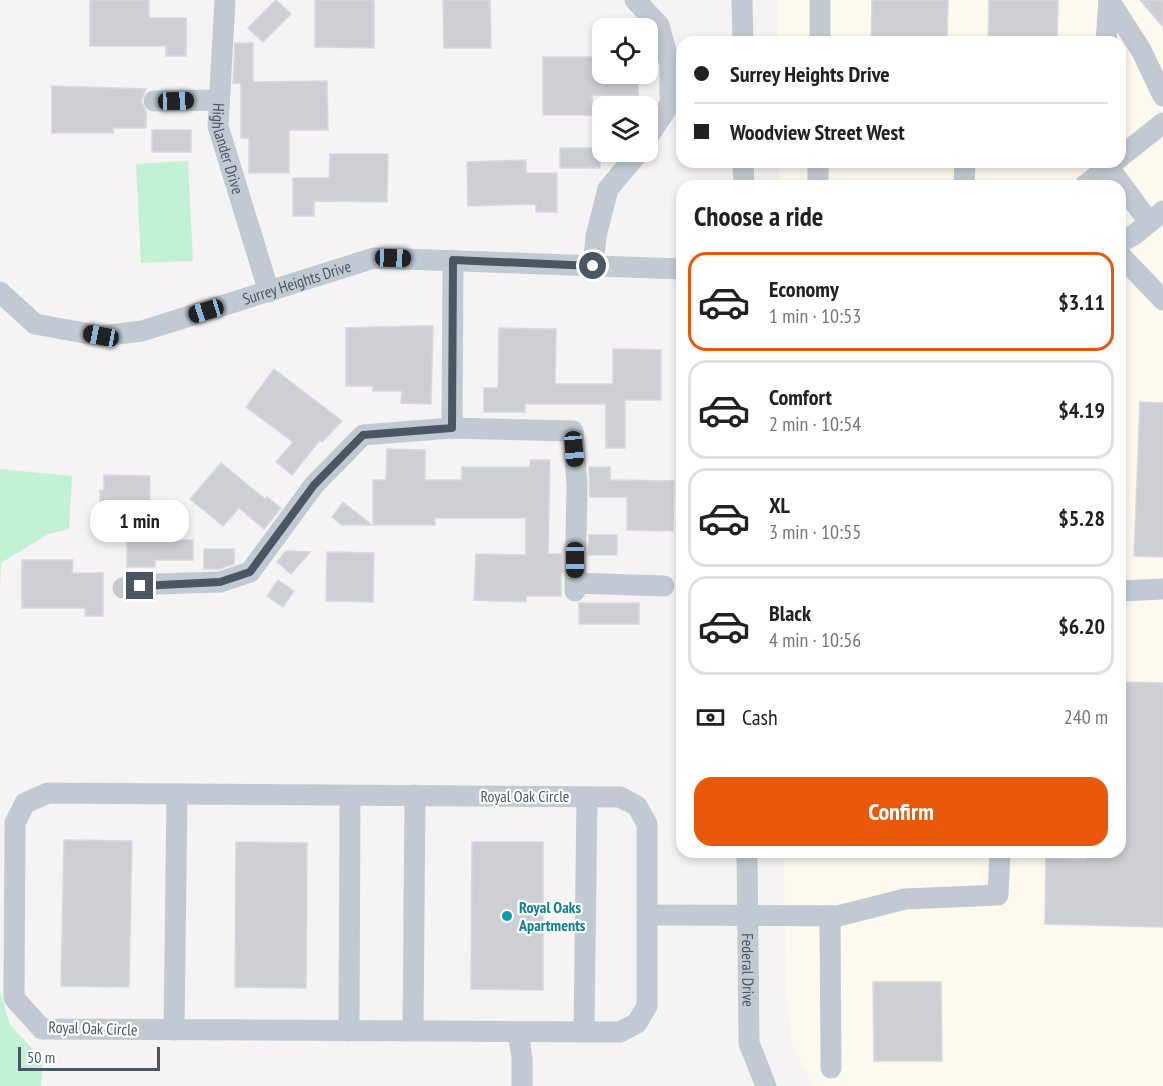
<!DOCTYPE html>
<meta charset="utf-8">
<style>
:root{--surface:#fff;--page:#f2f2f2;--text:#202124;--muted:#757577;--line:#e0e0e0;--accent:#ea580c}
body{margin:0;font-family:"PT Sans Narrow",sans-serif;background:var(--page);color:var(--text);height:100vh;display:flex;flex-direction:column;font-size:22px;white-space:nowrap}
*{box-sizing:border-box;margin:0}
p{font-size:20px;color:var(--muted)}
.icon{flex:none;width:33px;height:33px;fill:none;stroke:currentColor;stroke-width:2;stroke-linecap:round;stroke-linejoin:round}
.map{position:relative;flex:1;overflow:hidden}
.side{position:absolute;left:676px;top:180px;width:450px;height:678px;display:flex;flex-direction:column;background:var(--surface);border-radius:18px;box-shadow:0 3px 9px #0003}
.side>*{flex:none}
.guide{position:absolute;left:676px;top:36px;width:450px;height:132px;border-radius:18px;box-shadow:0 3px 9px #0003;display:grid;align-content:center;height:132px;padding:0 18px;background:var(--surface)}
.controls{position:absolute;left:592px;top:18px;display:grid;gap:12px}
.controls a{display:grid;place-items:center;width:66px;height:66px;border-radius:12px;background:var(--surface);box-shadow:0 3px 9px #0003;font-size:30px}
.scale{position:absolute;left:18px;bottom:15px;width:142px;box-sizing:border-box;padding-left:6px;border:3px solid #4a5661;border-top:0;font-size:16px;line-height:21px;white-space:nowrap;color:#4a5661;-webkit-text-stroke:4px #fff;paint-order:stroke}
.end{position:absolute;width:27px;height:27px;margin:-14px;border:8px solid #4a5661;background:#fff;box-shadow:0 0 0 3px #fff}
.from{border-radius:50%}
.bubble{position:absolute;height:42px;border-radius:18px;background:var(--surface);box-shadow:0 3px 9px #0003;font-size:20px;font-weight:700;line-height:42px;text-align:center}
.car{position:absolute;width:18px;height:36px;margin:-18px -9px;border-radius:8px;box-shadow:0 0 4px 2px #0007;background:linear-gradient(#222 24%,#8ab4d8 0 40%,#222 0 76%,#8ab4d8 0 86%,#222 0)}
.guide b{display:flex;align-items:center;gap:21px;height:57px;font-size:22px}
.guide b+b{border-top:2px solid var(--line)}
.guide i{width:15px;height:15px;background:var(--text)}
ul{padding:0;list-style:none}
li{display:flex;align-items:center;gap:18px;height:99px;margin:0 12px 9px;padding:0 6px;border:3px solid var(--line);border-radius:18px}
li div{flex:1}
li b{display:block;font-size:22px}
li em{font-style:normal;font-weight:700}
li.on{border-color:var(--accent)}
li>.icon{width:54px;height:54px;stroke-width:1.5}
h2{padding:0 18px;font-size:27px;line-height:72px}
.pay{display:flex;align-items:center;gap:15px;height:66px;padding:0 18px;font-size:22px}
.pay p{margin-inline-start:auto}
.primary-button{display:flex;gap:12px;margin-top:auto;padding:12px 18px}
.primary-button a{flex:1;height:69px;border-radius:18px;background:var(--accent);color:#fff;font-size:24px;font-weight:700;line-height:69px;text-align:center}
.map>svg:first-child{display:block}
.commercial{fill:#fdf9ef}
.green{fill:#c3f1d5}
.building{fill:#cdcfd5;stroke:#d7d9de;stroke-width:1.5}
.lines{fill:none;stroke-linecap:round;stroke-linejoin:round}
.minor{stroke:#c1cad2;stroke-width:21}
.route{stroke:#4a5661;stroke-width:8}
.culture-dot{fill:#0f9aa8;stroke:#fff;stroke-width:2}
.labels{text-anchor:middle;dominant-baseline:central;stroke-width:4.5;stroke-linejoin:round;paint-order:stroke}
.street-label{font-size:16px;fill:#4a5661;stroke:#fff}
.culture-label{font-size:16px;font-weight:bold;fill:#0d838f;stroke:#fff;text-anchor:start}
</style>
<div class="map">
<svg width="1163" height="1086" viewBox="0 0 1163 1086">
<rect width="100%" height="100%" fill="#f5f3f3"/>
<polygon class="commercial" points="778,0 1163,0 1163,1086 813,1086 792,1045 785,981 784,852 1120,852 1120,186 779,186 779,162 1120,162 1120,42 778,42"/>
<g class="green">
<polygon points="188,161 193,261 141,263 136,164"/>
<polygon points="0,469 72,476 69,529 48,534 1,563 0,588"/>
<polygon points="0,992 10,1025 43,1060 41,1086 0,1086"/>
</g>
<g class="building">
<polygon points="90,0 149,0 149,18 186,18 186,56 166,56 166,46 90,46"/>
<polygon points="276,0 291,14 263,42 248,28"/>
<polygon points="315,0 374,0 374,48 315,47"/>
<polygon points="443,0 490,0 491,48 444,48"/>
<polygon points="872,0 948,0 947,42 871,42"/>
<polygon points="989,0 1058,0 1057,42 988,42"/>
<polygon points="1140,0 1163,0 1163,27"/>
<polygon points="235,43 253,43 253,82 327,81 328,130 289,130 289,173 249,173 249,138 241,138 241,83 233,83"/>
<polygon points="543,57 592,57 592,74 638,74 638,95 592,95 592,115 543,115"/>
<polygon points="52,86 146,89 141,101 146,111 146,128 113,128 113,133 52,133"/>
<rect x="152" y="130" width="39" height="22"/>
<rect x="560" y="148" width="40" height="20"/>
<polygon points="330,154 388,154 387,202 314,201 314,216 293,216 293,178 329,178"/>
<polygon points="526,160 526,173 557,173 557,212 536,212 536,204 468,206 467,162"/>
<polygon points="412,326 433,326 431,404 401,403 402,391 373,391 373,386 346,386 346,328"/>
<polygon points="499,328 556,329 555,384 613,384 613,349 661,350 661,400 625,400 625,448 606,448 606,404 525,404 525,412 484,412 484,388 498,388"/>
<polygon points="274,369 342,421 322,442 320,440 292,475 276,462 293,442 246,407"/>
<polygon points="1140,402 1163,403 1163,557 1134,556"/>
<polygon points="387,449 425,450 425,480 462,480 462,467 530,467 530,460 550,460 548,554 561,554 561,596 526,596 526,602 474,600 476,554 526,555 526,518 435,518 435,525 373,525 373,480 386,480"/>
<polygon points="221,463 265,499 267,497 281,508 264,529 239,508 223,526 190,499"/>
<polygon points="589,467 610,467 610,480 674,481 673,531 627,530 627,497 590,497"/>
<polygon points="104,475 150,476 149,539 193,540 193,560 155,560 155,567 127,567 127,530 100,529 100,490 104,490"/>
<polygon points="343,502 372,525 342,525 332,517"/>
<polygon points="589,535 617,535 617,555 588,555"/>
<polygon points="204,549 234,549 234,564 219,569 204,569"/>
<polygon points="286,551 310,552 291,574 277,562"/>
<polygon points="327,552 374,553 373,602 326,601"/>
<polygon points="22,560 73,560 72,573 103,573 103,616 85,616 85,608 22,608"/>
<polygon points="278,580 294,591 283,607 267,596"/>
<rect x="579" y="603" width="60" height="21"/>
<polygon points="1120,682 1163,683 1163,927 1045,924 1046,858 1085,859 1087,852 1120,852"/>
<polygon points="64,840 132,841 129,987 61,986"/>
<polygon points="236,842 307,843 306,988 235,987"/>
<polygon points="472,842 543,842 543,990 471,989"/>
<polygon points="873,982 941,982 942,1061 874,1061"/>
</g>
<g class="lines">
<g class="minor">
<path id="s1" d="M225,0l-7,126 51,166"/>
<polyline points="635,0 659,25 670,65 670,104 648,137"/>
<polyline points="742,0 743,42"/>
<polyline points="1109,0 1141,50 1163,96"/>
<polyline points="820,42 820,0"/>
<polyline points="1106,42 1109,0"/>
<polyline points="154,101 219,100"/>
<polyline points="1120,157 1163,123"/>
<polyline points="743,162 744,186"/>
<polyline points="1105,162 1149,222"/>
<polyline points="818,186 818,162"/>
<polyline points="964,186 965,162"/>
<polyline points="1084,186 1115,162"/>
<polyline points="1120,242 1134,235 1163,211"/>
<polyline points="1120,255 1163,300"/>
<polyline points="593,266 596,236 608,189 639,152"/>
<path id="s2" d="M0,292l35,32 66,12 41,-5 232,-73 308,11"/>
<polyline points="452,428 453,260"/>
<polyline points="575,583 664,586"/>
<polyline points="123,588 157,584 220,582 250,572 314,485 363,435 452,428 573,431 577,486 575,591"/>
<polyline points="1120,591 1163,589"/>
<polygon points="48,793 620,797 637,806 647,824 647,1006 637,1023 620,1032 42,1029 14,998 15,823 25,803"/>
<path id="s3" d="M747,852l2,191 17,43"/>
<polyline points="648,915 838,916 905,899 998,895 1000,852"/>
<polyline points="830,916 831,1068"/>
<polyline points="174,1030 177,794"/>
<polyline points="349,1031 350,795"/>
<polyline points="413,1031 415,795"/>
<polyline points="518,1032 522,1058 522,1086"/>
<polyline points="584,1032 587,797"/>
</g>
</g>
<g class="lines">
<polyline class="route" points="140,586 220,582 250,572 314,485 363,435 452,428 453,260 593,266"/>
</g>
<circle class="culture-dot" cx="507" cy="916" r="6"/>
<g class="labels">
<g class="street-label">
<text stroke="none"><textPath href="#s1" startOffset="150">Highlander Drive</textPath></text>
<text stroke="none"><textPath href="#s2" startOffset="318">Surrey Heights Drive</textPath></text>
<text x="525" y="796">Royal Oak Circle</text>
<text stroke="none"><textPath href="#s3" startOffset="118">Federal Drive</textPath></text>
<text transform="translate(93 1028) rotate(2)">Royal Oak Circle</text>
</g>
<g class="culture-label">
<text x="519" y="907">Royal Oaks<tspan x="519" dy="18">Apartments</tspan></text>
</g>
</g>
</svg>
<div class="controls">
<a><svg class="icon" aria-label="locate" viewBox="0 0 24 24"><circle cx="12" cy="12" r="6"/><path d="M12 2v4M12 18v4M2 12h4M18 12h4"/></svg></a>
<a><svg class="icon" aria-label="layers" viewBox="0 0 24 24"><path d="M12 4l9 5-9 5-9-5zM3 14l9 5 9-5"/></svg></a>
</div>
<div class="scale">50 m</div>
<i class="end from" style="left:593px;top:266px"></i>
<i class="end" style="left:140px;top:586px"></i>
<div class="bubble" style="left:90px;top:500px;width:99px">1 min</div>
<i class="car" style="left:176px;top:101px;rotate:88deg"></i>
<i class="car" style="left:393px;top:258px;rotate:92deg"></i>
<i class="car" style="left:206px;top:311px;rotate:253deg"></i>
<i class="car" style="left:101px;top:336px;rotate:281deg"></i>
<i class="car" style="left:574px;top:449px;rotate:175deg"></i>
<i class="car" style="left:575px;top:560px;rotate:180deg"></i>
<div class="guide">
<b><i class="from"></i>Surrey Heights Drive</b>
<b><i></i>Woodview Street West</b>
</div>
<section class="side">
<h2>Choose a ride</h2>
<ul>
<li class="on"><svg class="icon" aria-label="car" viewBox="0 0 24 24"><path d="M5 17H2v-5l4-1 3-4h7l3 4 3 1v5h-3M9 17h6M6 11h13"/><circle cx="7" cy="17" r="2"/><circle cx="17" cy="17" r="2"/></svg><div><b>Economy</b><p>1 min · 10:53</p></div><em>$3.11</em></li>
<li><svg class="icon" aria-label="car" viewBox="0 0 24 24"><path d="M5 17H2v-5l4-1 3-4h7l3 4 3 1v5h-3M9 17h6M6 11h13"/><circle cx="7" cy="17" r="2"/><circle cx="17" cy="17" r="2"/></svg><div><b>Comfort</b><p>2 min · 10:54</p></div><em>$4.19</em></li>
<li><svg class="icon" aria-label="car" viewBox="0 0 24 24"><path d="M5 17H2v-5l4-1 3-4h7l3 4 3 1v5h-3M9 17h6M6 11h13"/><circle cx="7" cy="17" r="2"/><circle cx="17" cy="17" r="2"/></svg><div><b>XL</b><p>3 min · 10:55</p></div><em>$5.28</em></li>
<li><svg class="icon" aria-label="car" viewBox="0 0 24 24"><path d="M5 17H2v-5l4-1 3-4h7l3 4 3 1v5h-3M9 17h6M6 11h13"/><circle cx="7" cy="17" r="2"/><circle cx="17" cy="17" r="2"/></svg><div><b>Black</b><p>4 min · 10:56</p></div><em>$6.20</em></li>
</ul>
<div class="pay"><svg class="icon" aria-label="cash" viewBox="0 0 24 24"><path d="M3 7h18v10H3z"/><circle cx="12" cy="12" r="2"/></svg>Cash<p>240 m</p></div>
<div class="primary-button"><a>Confirm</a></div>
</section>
</div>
